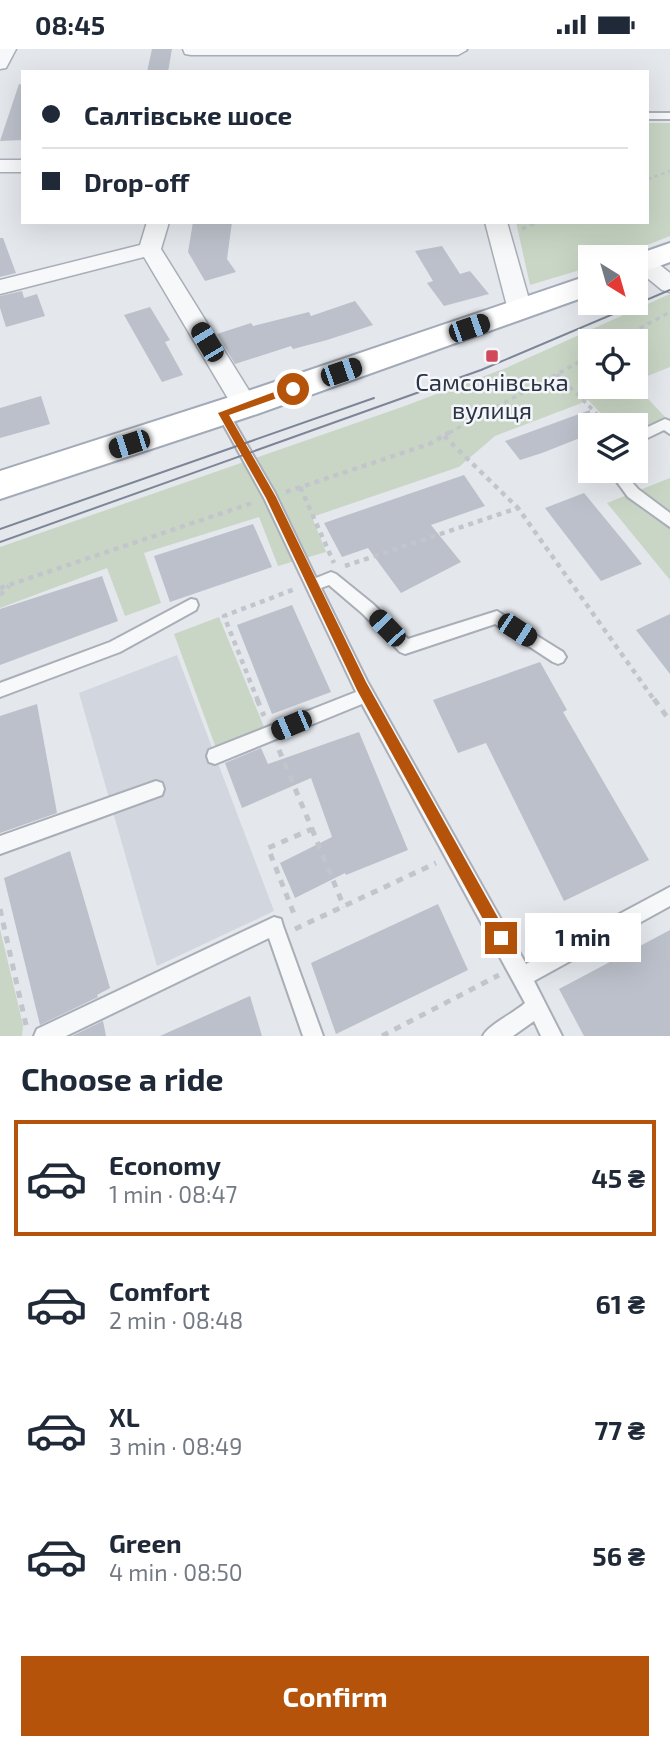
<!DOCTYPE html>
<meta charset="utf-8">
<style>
:root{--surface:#fff;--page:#f6f6f7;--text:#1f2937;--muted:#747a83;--line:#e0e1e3;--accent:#b45309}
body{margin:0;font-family:"Exo 2",sans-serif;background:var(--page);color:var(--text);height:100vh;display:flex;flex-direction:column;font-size:26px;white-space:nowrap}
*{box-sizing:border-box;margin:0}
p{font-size:23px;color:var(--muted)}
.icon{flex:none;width:38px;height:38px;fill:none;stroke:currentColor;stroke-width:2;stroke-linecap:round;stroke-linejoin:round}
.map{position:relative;height:987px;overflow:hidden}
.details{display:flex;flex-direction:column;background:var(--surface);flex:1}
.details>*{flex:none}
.hud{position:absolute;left:21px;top:21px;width:628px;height:154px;border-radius:0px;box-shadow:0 7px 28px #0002;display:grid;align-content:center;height:154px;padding:0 21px;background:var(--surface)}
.needle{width:46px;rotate:143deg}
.fabs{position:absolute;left:578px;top:196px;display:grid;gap:14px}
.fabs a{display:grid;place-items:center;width:70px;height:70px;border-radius:0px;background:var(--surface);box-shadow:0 7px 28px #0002;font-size:35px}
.end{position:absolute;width:32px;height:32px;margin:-16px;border:9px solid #b45309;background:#fff;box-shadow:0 0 0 4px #fff}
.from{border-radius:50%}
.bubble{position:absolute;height:49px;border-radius:0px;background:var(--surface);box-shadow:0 7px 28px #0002;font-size:23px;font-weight:700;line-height:49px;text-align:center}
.car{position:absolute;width:21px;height:42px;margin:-21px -10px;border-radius:9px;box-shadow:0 0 5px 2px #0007;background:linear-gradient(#222 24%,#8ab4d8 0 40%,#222 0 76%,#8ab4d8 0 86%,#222 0)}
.hud b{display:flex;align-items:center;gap:24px;height:66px;font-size:26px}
.hud b+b{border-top:2px solid var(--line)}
.hud i{width:18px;height:18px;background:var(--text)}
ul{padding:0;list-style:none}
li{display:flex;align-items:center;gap:21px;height:116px;margin:0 14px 10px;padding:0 7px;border:4px solid transparent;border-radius:0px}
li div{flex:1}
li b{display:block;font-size:26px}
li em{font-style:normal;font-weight:700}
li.selected{border-color:var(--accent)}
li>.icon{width:63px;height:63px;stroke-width:1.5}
h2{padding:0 21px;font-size:32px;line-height:84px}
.button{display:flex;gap:14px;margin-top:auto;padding:14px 21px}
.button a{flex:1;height:80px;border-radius:0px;background:var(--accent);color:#fff;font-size:28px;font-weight:700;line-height:80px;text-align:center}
.status{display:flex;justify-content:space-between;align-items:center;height:49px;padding:0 35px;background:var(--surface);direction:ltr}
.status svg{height:19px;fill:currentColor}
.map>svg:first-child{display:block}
.built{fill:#d2d6de}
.green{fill:#c9d6c5}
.building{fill:#bbc0ca}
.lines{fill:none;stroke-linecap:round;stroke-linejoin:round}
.service-casing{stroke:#a9aeb7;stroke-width:4}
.minor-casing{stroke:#a9aeb7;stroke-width:3}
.primary-casing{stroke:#a3abb8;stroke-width:4}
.path-far3{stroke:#c2c5cb;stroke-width:2.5;stroke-dasharray:3.5 3.5;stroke-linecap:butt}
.path-far2{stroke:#c2c5cb;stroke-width:3.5;stroke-dasharray:4.5 4.5;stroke-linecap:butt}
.path-far1{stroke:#c2c5cb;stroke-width:4.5;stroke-dasharray:5 5;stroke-linecap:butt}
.path{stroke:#c2c5cb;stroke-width:5;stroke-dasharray:7 7;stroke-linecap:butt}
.service{fill:#f7f8fa;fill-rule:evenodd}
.minor{fill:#f7f8fa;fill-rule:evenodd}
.primary{fill:#fff;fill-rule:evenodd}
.tram{stroke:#7d8696;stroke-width:2}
.route{fill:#b45309}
.poi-dot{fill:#d1495b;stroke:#f4f6f9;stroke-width:2.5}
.labels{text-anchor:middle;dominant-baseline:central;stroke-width:5;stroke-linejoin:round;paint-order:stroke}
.poi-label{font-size:24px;fill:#2b3445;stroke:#f4f6f9}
</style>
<div class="status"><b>08:45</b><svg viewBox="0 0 49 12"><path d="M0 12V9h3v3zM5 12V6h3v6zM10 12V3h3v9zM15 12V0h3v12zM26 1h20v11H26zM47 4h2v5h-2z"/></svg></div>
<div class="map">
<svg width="670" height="987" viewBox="0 0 670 987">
<rect width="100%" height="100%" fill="#e4e7ec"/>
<polygon class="built" points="177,606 274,862 157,917 79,644"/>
<g class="green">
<polygon points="648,74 670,74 670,187 617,208 590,208 590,218 530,236 516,173 648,173"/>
<polygon points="670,245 670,318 635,332 635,292 590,292 590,338 635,336 667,370 635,382 635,376 612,376 588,351 579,355 495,387 459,418 312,468 326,503 278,517 259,468 144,504 161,554 125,567 107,519 0,559 0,498 402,358 506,319"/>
<polygon points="670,429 670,531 607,454"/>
<polygon points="219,568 264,678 216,699 174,585"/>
<polygon points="0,880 23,976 22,987 0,987"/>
</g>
<g class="building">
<polygon points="152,0 172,0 168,23 147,23"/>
<polygon points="19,35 23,36 23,91 0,92"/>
<polygon points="193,173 232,173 227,210 236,223 205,232 188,203"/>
<polygon points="0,189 3,189 16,224 0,228"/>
<polygon points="442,197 460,225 470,222 489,245 444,257 427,234 433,232 415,202"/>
<polygon points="22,242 24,249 37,245 45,267 6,278 0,259 0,247"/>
<polygon points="355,252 373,276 327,291 293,300 291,297 235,315 217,285 251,274 253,277 309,263 311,267"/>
<polygon points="150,258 170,291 165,293 183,326 162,333 124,266"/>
<polygon points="41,347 50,375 0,389 0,359"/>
<polygon points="590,361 590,385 542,404 520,411 505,392"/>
<polygon points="464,426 485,457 431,476 461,513 401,544 368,499 342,508 324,474"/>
<polygon points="584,444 626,495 642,515 601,532 545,459"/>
<polygon points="253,475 272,518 170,553 154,507"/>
<polygon points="102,527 118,572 0,616 0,560"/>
<polygon points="292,556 331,643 272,665 237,576"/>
<polygon points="670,565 670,625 636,581"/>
<polygon points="540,613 567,661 563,663 649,811 564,852 486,694 458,704 433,651"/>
<polygon points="37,655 57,764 0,784 0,667"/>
<polygon points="359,683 408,801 346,826 345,824 295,849 280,814 332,788 311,729 242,759 225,714 261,699 268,715"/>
<polygon points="70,802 110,939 97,946 98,948 40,976 4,829"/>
<polygon points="438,855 468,921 336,985 311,914"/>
<polygon points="670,881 670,987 584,987 559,940"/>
<polygon points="250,947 262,987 160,987"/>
<polygon points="103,972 106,987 72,987"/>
</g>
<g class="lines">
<defs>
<g id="service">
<rect x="648" y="64" width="22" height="6"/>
<path d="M223,359l4,2 48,83 41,85 15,-6 5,2 37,30 35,35 89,-28 66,41 3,5 -3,5 -5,2 -5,-2 -58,-38 -90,30 -5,-2 -37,-38 -34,-29 -8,3 46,93 159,283 144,-77v19l-136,75 28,55h-21l-7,-15 -21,15h-30c5,-11 31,-23 42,-33l-163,-299 -147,60 -6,-2 -2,-6 2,-6 147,-58 -92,-194 -47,-85z"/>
<polygon points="665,370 670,372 670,385 664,381 635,395 635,384"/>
<polygon points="609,422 622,422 638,440 670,464 670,478 628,448"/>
<polygon points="191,550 196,551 198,556 196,561 120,603 0,648 0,634 110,593"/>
<polygon points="156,732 162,734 164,740 162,746 0,805 0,787"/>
<polygon points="274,868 281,870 283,877 323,987 303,987 269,889 66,987 34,987 37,980"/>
</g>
<g id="minor">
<polygon points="0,0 16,0 6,19 0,20"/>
<polygon points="183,0 466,0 467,1 458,6 191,6 185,5"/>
<rect x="0" y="111" width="23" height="12"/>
<polygon points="147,173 169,173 161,200 258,356 254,363 245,365 236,363 144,208 0,245 0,231 140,196"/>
<polygon points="485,173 507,173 532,261 528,267 520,269 512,267 508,261"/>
<polygon points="643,207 651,209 670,224 670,243 662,241 635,219 635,209"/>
</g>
<g id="primary">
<polygon points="670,194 670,213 635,226 635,208 630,208"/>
<polygon points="590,226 590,246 257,365 0,450 0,422 233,347"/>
</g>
</defs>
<use href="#service" class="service-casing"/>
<use href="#minor" class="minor-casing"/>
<use href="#primary" class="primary-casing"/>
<polyline class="path-far3" points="648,130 670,122"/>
<g class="path-far2">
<polyline points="522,180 537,173"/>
<polyline points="616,292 670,263"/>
<polyline points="557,325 608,376"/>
<polyline points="449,384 590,307"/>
</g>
<g class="path-far1">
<polyline points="444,387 518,459"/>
<polyline points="300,438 334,514"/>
<polyline points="286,443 429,395 452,382"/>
<polyline points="345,517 518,459 655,652"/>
<polyline points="0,539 255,453"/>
<polyline points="0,546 9,537"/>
<polyline points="258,652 224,567 295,540"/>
</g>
<g class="path">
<polyline points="257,650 264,667"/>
<polyline points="654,650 670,672"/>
<polyline points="279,701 312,780 268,799 296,870"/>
<polyline points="312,780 344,858"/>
<polyline points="0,860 26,976"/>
<polyline points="295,880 436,814"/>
<polyline points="382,987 499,926"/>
</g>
<use href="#service" class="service"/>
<use href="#minor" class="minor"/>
<use href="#primary" class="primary"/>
<g class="tram">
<polyline points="0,480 374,349"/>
<polyline points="0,493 481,321 670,241"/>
</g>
</g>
<polygon class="route" points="293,336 298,340 297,342 229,366 276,448 366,633 506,883 509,889 506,894 501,896 496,894 357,641 266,449 218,364"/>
<rect class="poi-dot" x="485" y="300" width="14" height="14" rx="3.5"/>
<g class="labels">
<g class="poi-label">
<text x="492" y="332">Самсонівська<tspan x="492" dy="28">вулиця</tspan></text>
</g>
</g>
</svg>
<div class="fabs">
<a><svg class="needle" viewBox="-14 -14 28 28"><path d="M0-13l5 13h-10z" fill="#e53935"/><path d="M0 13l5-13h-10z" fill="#747a83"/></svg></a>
<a><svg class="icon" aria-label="locate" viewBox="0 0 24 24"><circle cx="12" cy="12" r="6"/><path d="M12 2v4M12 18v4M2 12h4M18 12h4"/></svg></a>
<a><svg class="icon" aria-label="layers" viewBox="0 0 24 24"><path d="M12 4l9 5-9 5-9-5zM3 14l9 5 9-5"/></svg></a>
</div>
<i class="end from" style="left:293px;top:340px"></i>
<i class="end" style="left:501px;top:889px"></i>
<div class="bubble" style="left:525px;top:864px;width:116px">1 min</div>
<i class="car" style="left:469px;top:279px;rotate:71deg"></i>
<i class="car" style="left:207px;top:293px;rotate:329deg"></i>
<i class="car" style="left:341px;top:323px;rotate:71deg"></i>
<i class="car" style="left:129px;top:395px;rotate:252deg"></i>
<i class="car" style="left:387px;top:579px;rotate:316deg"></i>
<i class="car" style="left:517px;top:581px;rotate:123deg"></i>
<i class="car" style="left:291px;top:676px;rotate:247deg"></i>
<div class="hud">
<b><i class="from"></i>Салтівське шосе</b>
<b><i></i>Drop-off</b>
</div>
</div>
<section class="details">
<h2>Choose a ride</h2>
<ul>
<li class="selected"><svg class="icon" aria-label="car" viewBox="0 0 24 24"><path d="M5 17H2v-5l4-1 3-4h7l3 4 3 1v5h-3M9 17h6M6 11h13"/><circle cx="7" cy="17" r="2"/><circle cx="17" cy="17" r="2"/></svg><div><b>Economy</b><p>1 min · 08:47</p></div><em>45 ₴</em></li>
<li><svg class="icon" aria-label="car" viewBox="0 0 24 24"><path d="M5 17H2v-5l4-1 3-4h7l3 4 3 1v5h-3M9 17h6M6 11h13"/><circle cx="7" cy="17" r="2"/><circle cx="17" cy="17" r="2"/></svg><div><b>Comfort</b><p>2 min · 08:48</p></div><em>61 ₴</em></li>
<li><svg class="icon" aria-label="car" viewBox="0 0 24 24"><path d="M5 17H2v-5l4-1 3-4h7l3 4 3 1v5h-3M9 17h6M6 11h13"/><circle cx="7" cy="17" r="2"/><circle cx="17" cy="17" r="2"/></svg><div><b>XL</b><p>3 min · 08:49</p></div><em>77 ₴</em></li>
<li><svg class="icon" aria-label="car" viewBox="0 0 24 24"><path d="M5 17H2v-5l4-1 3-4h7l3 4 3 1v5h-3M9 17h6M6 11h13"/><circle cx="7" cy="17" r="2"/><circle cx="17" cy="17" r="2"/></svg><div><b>Green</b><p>4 min · 08:50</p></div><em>56 ₴</em></li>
</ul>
<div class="button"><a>Confirm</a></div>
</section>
